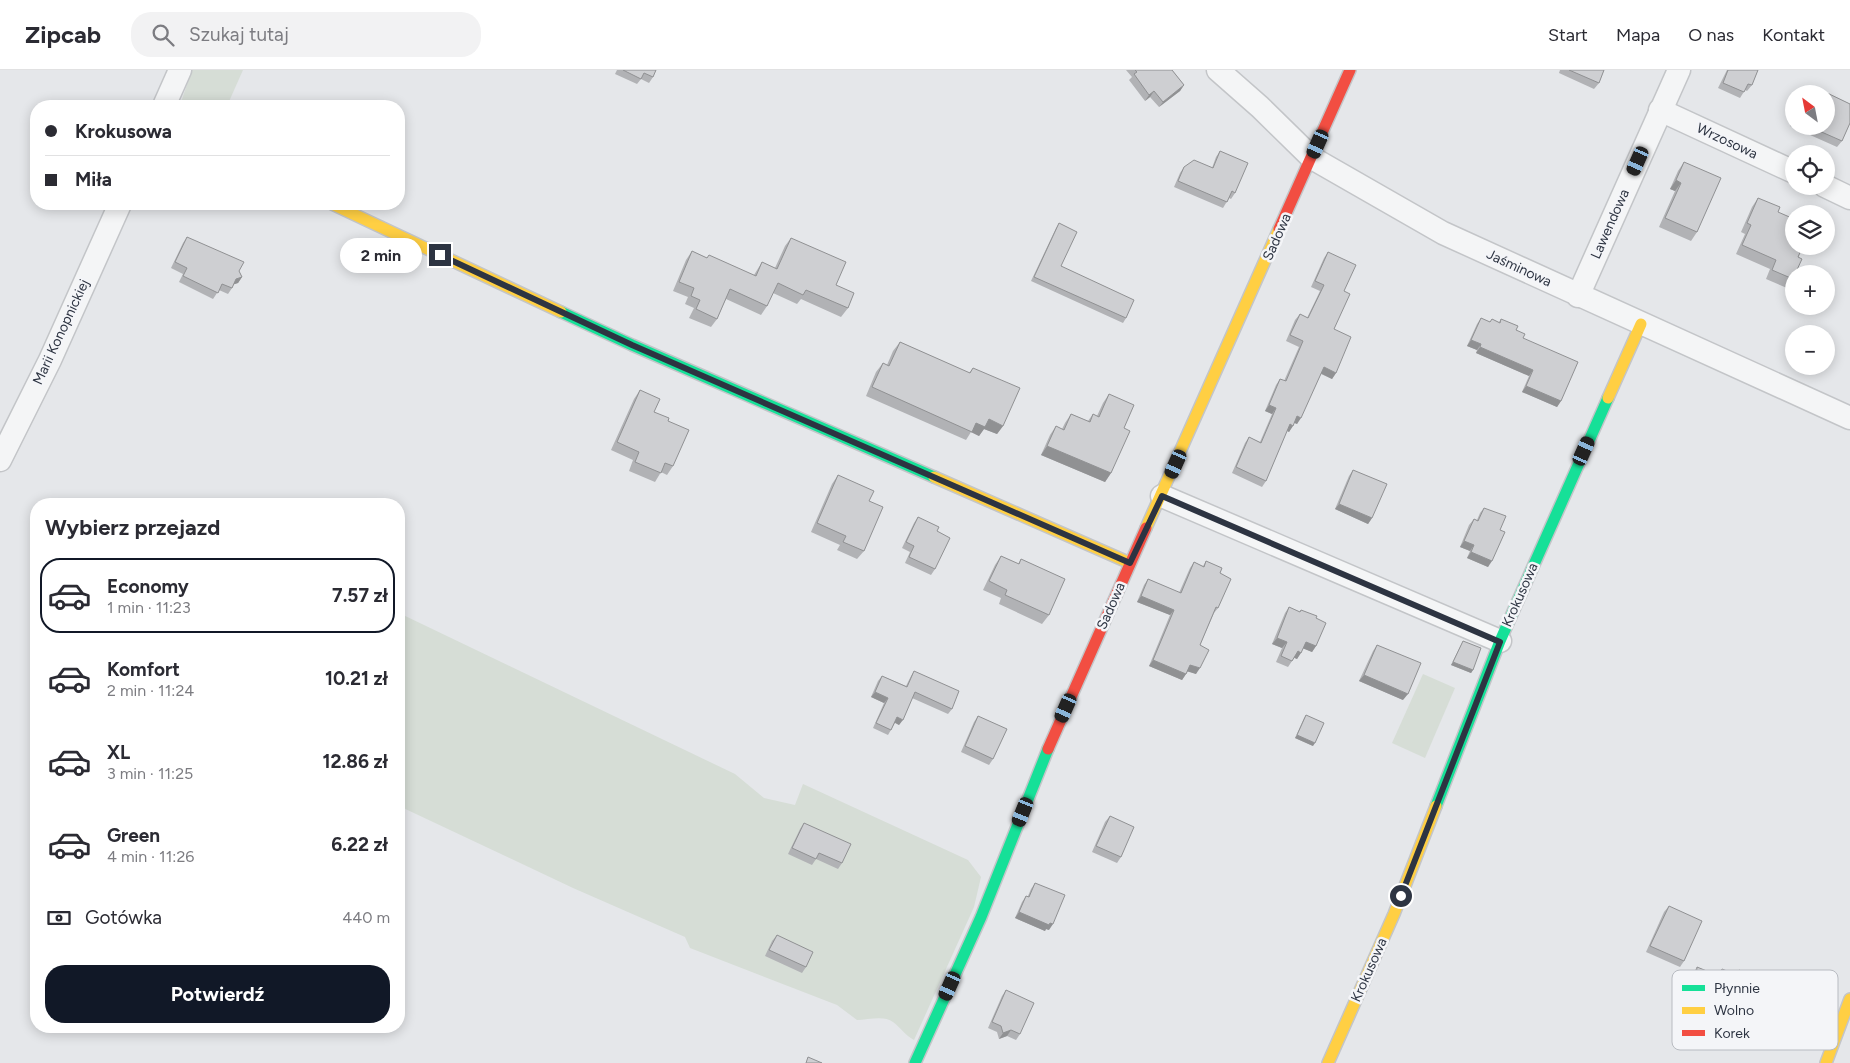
<!DOCTYPE html>
<html lang="pl">
<meta charset="utf-8">
<style>
:root{--surface:#fff;--page:#f2f2f3;--text:#2b2b33;--muted:#7c7c81;--line:#e1e1e2;--accent:#111827}
body{margin:0;font-family:Figtree,sans-serif;background:var(--page);color:var(--text);height:100vh;display:flex;flex-direction:column;font-size:19px;white-space:nowrap}
*{box-sizing:border-box;margin:0}
p{font-size:16px;color:var(--muted)}
.icon{flex:none;width:28px;height:28px;fill:none;stroke:currentColor;stroke-width:2;stroke-linecap:round;stroke-linejoin:round}
.map{position:relative;flex:1;overflow:hidden}
.sheet{position:absolute;left:30px;top:428px;width:375px;height:535px;display:flex;flex-direction:column;background:var(--surface);border-radius:20px;box-shadow:0 2px 12px #0003}
.sheet>*{flex:none}
.hud{position:absolute;left:30px;top:30px;width:375px;height:110px;border-radius:20px;box-shadow:0 2px 12px #0003;display:grid;align-content:center;height:110px;padding:0 15px;background:var(--surface)}
.needle{width:32px;rotate:328deg}
.buttons{position:absolute;left:1785px;top:15px;display:grid;gap:10px}
.buttons a{display:grid;place-items:center;width:50px;height:50px;border-radius:50%;background:var(--surface);box-shadow:0 2px 12px #0003;font-size:25px}
.end{position:absolute;width:22px;height:22px;margin:-11px;border:6px solid #2d3442;background:#fff;box-shadow:0 0 0 2px #fff}
.from{border-radius:50%}
.bubble{position:absolute;height:35px;border-radius:18px;background:var(--surface);box-shadow:0 2px 12px #0003;font-size:16px;font-weight:700;line-height:35px;text-align:center}
.car{position:absolute;width:15px;height:30px;margin:-15px -8px;border-radius:6px;box-shadow:0 0 4px 1px #0007;background:linear-gradient(#222 24%,#8ab4d8 0 40%,#222 0 76%,#8ab4d8 0 86%,#222 0)}
.hud b{display:flex;align-items:center;gap:18px;height:48px;font-size:19px}
.hud b+b{border-top:1px solid var(--line)}
.hud i{width:12px;height:12px;background:var(--text)}
ul{padding:0;list-style:none}
li{display:flex;align-items:center;gap:15px;height:75px;margin:0 10px 8px;padding:0 5px;border:2px solid transparent;border-radius:20px}
li div{flex:1}
li b{display:block;font-size:19px}
li em{font-style:normal;font-weight:700}
li.current{border-color:var(--accent)}
li>.icon{width:45px;height:45px;stroke-width:1.5}
h2{padding:0 15px;font-size:22px;line-height:60px}
.pay{display:flex;align-items:center;gap:12px;height:55px;padding:0 15px;font-size:19px}
.pay p{margin-inline-start:auto}
.button{display:flex;gap:10px;margin-top:auto;padding:10px 15px}
.button a{flex:1;height:58px;border-radius:20px;background:var(--accent);color:#fff;font-size:20px;font-weight:700;line-height:58px;text-align:center}
header{display:flex;align-items:center;gap:30px;box-sizing:border-box;height:70px;padding:0 25px;background:var(--surface);border-bottom:1px solid var(--line)}
header strong{font-size:24px}
nav{display:flex;gap:28px;margin-inline-start:auto;font-size:18px}
.search{width:350px;height:45px;background:var(--page);display:flex;align-items:center;gap:12px;box-sizing:border-box;padding:0 18px;border-radius:20px;color:var(--muted);font-size:19px}
.map>svg:first-child{display:block}
.green{fill:#d6ddd6}
.lines{fill:none;stroke-linecap:round;stroke-linejoin:round}
.street-casing{stroke:#c3c5c8;stroke-width:25}
.fast-casing{stroke:#c3c5c8;stroke-width:14}
.slow-casing{stroke:#c3c5c8;stroke-width:14}
.jam-casing{stroke:#c3c5c8;stroke-width:14}
.street{stroke:#f4f5f6;stroke-width:22}
.fast{stroke:#16e098;stroke-width:11}
.slow{stroke:#ffcf43;stroke-width:11}
.jam{stroke:#f24e42;stroke-width:11}
.wall{fill:#b1b2b5}
.shaded-wall{fill:#909193}
.building{fill:#cecfd2;stroke:#909193}
.route{stroke:#2d3442;stroke-width:6}
.labels{text-anchor:middle;dominant-baseline:central;stroke-width:5;stroke-linejoin:round;paint-order:stroke}
.street-label{font-size:14px;fill:#2d3442;stroke:#f4f5f8}
.key{fill:#f4f5f8;stroke:#b8bbc1;stroke-width:1}
.key-label{font-size:14px;fill:#2d3442}
</style>
<header>
<strong>Zipcab</strong>
<div class="search"><svg class="icon" aria-label="search" viewBox="0 0 24 24"><circle cx="10" cy="10" r="6"/><path d="M15 15l6 6"/></svg>Szukaj tutaj</div>
<nav><a>Start</a><a>Mapa</a><a>O nas</a><a>Kontakt</a></nav>
</header>
<div class="map">
<svg width="1850" height="993" viewBox="0 0 1850 993">
<rect width="100%" height="100%" fill="#e5e7ea"/>
<g class="green">
<polygon points="192,0 243,0 227,36 184,36 181,32"/>
<path d="M399,543l336,161 29,24 31,7 8,-21 165,76 13,17 -7,30 -60,133c-9,-5 -13,-12 -21,-18 -9,-7 -25,-2 -36,-2l-20,-15 -147,-57 -5,-11 -112,-49 -174,-82z"/>
<polygon points="1423,604 1455,618 1425,688 1392,673"/>
</g>
<g class="lines">
<defs>
<g id="street">
<polyline points="1218,0 1260,37 1312,88 1443,163 1850,348"/>
<polyline points="164,36 180,0"/>
<polyline points="1660,40 1794,102"/>
<polyline points="1825,116 1850,128"/>
<polyline points="1578,226 1679,0"/>
<polyline points="0,390 50,290 120,134"/>
<polyline points="1162,426 1500,571"/>
</g>
<g id="fast">
<polyline points="561,242 632,275 934,407"/>
<polyline points="1436,736 1500,571 1608,328"/>
<polyline points="915,993 981,847 1048,679"/>
</g>
<g id="slow">
<polyline points="332,134 561,242"/>
<polyline points="1608,328 1641,254"/>
<polyline points="934,407 1130,493"/>
<polyline points="1146,458 1279,159"/>
<polyline points="1328,993 1394,844 1436,736"/>
<polyline points="1826,993 1850,929"/>
</g>
<g id="jam">
<polyline points="1279,159 1350,0"/>
<polyline points="1048,679 1146,458"/>
</g>
</defs>
<use href="#street" class="street-casing"/>
<use href="#fast" class="fast-casing"/>
<use href="#slow" class="slow-casing"/>
<use href="#jam" class="jam-casing"/>
<use href="#street" class="street"/>
<use href="#fast" class="fast"/>
<use href="#slow" class="slow"/>
<use href="#jam" class="jam"/>
</g>
<g class="wall">
<polygon points="617,0 656,0 653,7 649,13 641,9 637,14 615,4"/>
<polygon points="1126,0 1172,0 1184,15 1180,21 1159,37 1150,27 1145,31 1129,10 1132,7"/>
<polygon points="1560,0 1604,0 1599,13 1594,19 1559,3"/>
<polygon points="1727,0 1758,0 1752,15 1747,21 1745,20 1740,28 1718,18"/>
<polygon points="1823,21 1850,34 1850,53 1842,71 1837,77 1790,56 1794,48 1794,56 1826,56 1826,24 1822,24"/>
<polygon points="1220,81 1235,123 1231,129 1229,128 1223,138 1174,117 1180,103 1184,97 1212,98 1216,87"/>
<polygon points="1684,92 1697,162 1691,171 1659,157 1675,121 1670,119 1678,101"/>
<polygon points="1758,128 1778,142 1798,187 1793,209 1787,218 1766,209 1770,199 1736,184 1745,164 1741,162 1752,137"/>
<polygon points="1059,153 1061,196 1126,248 1123,253 1031,211 1056,158"/>
<polygon points="187,167 239,201 242,207 238,213 234,214 232,218 228,224 219,220 213,229 179,212 183,204 171,198 183,173"/>
<polygon points="791,168 836,215 848,238 841,247 801,229 797,234 773,223 767,236 761,245 726,229 717,249 711,257 689,248 694,238 685,234 688,227 673,221 686,190 692,181 707,188 754,205 762,192 775,198 785,176"/>
<polygon points="1328,182 1344,221 1334,259 1336,303 1332,309 1321,304 1297,354 1294,353 1289,362 1287,361 1266,411 1262,417 1232,403 1245,373 1249,367 1260,372 1272,344 1265,341 1276,315 1280,309 1284,311 1299,277 1286,271 1295,250 1300,244 1307,248 1320,221 1311,217 1324,188"/>
<polygon points="1481,248 1490,252 1492,249 1499,252 1501,249 1516,260 1523,268 1561,331 1557,337 1522,322 1529,306 1476,283 1477,280 1467,276 1477,254"/>
<polygon points="900,272 969,303 973,298 1003,356 997,364 984,359 979,366 971,362 966,370 866,326 876,302 883,293 887,295 893,281"/>
<polygon points="640,320 654,342 668,351 673,396 667,405 661,402 655,412 629,401 633,390 611,380 634,329"/>
<polygon points="1109,324 1124,358 1111,403 1105,412 1041,385 1050,365 1056,356 1062,359 1065,353 1071,344 1088,351 1093,344 1097,346 1103,333"/>
<polygon points="1353,400 1372,448 1368,454 1335,439 1349,406"/>
<polygon points="838,405 869,431 864,481 857,489 837,480 840,475 811,462 832,414"/>
<polygon points="1484,438 1500,460 1488,497 1467,488 1470,481 1460,477 1469,455 1474,449 1477,450 1480,443"/>
<polygon points="918,447 937,461 935,499 931,505 905,493 910,482 902,478 914,453"/>
<polygon points="1001,486 1018,494 1021,489 1049,545 1042,554 999,534 1001,528 983,520 995,495"/>
<polygon points="1206,491 1220,503 1218,538 1214,543 1200,575 1196,604 1188,601 1182,610 1149,596 1170,545 1137,532 1144,515 1148,509 1179,523 1190,498 1194,492 1203,496"/>
<polygon points="1289,537 1300,542 1301,540 1316,548 1316,576 1312,582 1303,578 1297,589 1294,588 1288,597 1276,592 1282,578 1272,574 1285,543"/>
<polygon points="1463,571 1473,600 1471,603 1451,595"/>
<polygon points="1377,575 1403,630 1359,611 1373,581"/>
<polygon points="914,601 952,639 948,644 912,628 899,655 895,653 888,665 873,658 884,633 871,627 878,611 882,606 906,616 911,606"/>
<polygon points="1306,645 1313,676 1295,668 1304,648"/>
<polygon points="978,646 993,689 989,695 961,682 974,652"/>
<polygon points="1110,746 1121,787 1117,793 1092,782 1105,752"/>
<polygon points="804,753 842,793 838,799 816,789 812,795 788,784 800,759"/>
<polygon points="1035,813 1049,860 1046,859 1045,861 1015,848 1022,832 1026,826 1028,826 1031,819"/>
<polygon points="1669,836 1684,891 1680,897 1646,882 1664,842"/>
<polygon points="777,865 806,897 802,903 765,886 772,871"/>
<polygon points="1697,897 1717,905 1722,899 1736,905 1739,900 1749,930 1753,936 1749,942 1743,944 1741,950 1737,956 1702,942 1708,929 1695,923 1692,918 1693,903"/>
<polygon points="1006,920 1020,964 1016,970 1007,966 999,969 997,962 988,958 1002,926"/>
</g>
<g class="shaded-wall">
<polygon points="1184,15 1180,21 1159,37 1163,32"/>
<polygon points="1154,21 1150,27 1145,31 1149,25"/>
<polygon points="1676,110 1681,113 1675,121 1670,119"/>
<polygon points="242,207 238,213 232,215 236,209"/>
<polygon points="1471,270 1481,274 1477,280 1467,276"/>
<polygon points="1480,277 1533,300 1529,306 1476,283"/>
<polygon points="1324,297 1336,303 1332,309 1320,303"/>
<polygon points="1526,316 1561,331 1557,337 1522,322"/>
<polygon points="1269,335 1276,338 1272,344 1265,341"/>
<polygon points="1297,346 1301,348 1297,354 1293,352"/>
<polygon points="989,349 1003,356 997,364 984,359 979,366 971,362 976,353"/>
<polygon points="1290,354 1293,356 1289,362 1286,360"/>
<polygon points="1047,376 1111,403 1105,412 1041,385"/>
<polygon points="1339,434 1372,448 1368,454 1335,439"/>
<polygon points="1464,471 1474,475 1470,481 1460,477"/>
<polygon points="1471,482 1492,491 1488,497 1467,488"/>
<polygon points="1141,526 1174,540 1170,545 1137,532"/>
<polygon points="1277,568 1287,572 1282,578 1272,574"/>
<polygon points="1306,572 1316,576 1312,582 1302,578"/>
<polygon points="1298,581 1301,583 1297,589 1293,587"/>
<polygon points="1153,590 1186,604 1182,610 1149,596"/>
<polygon points="1453,592 1473,600 1471,603 1451,595"/>
<polygon points="1190,595 1200,598 1196,604 1186,601"/>
<polygon points="1364,605 1408,624 1403,630 1359,611"/>
<polygon points="875,622 888,628 884,633 871,627"/>
<polygon points="897,647 903,650 899,655 894,652"/>
<polygon points="1297,665 1315,673 1313,676 1295,668"/>
<polygon points="1019,842 1050,853 1053,854 1049,860 1046,859 1045,861 1015,848"/>
<polygon points="1699,918 1712,923 1708,929 1695,923"/>
<polygon points="1706,936 1741,950 1737,956 1702,942"/>
<polygon points="1753,936 1749,942 1741,945 1745,939"/>
<polygon points="1011,960 1007,966 999,969 1003,963"/>
</g>
<g class="building">
<polygon points="623,0 656,0 653,7 644,3 641,9"/>
<polygon points="1135,0 1172,0 1184,15 1163,32 1154,21 1149,25 1134,4 1137,2"/>
<polygon points="1569,0 1604,0 1599,13"/>
<polygon points="1728,0 1758,0 1752,15 1748,14 1744,22 1723,13"/>
<polygon points="1823,21 1850,34 1850,53 1842,71 1808,56 1826,56 1826,24 1822,24"/>
<polygon points="1220,81 1248,93 1235,123 1232,121 1227,132 1178,111 1184,97 1194,90 1213,98"/>
<polygon points="1684,92 1721,108 1697,162 1665,148 1681,113 1676,110"/>
<polygon points="1758,128 1780,137 1778,142 1794,149 1794,176 1803,176 1798,187 1802,189 1795,204 1794,204 1793,209 1772,200 1776,190 1742,175 1751,155 1747,153"/>
<polygon points="1059,153 1077,162 1061,196 1134,230 1126,248 1034,207"/>
<polygon points="187,167 244,192 239,201 242,207 236,209 232,218 222,214 218,223 183,206 187,198 175,192"/>
<polygon points="791,168 846,192 836,215 854,223 848,238 806,220 803,225 778,213 767,236 730,219 717,249 696,239 700,230 691,226 694,218 679,212 692,181 707,188 709,185 756,206 762,192 777,199"/>
<polygon points="1328,182 1356,195 1344,221 1350,224 1334,259 1351,267 1336,303 1324,297 1301,348 1297,346 1293,356 1290,354 1266,411 1236,397 1249,367 1261,373 1276,338 1269,335 1280,309 1286,311 1303,271 1290,265 1300,244 1308,248 1324,215 1315,211"/>
<polygon points="1481,248 1490,252 1492,249 1500,253 1501,249 1518,256 1516,260 1525,264 1523,268 1578,292 1561,331 1526,316 1533,300 1480,277 1481,274 1471,270"/>
<polygon points="900,272 970,303 973,298 1020,318 1003,356 989,349 985,357 976,353 972,362 872,317 883,293 889,296"/>
<polygon points="640,320 660,329 654,342 669,348 668,351 689,360 673,396 665,393 661,403 635,392 639,382 617,372"/>
<polygon points="1109,324 1134,335 1124,358 1130,361 1111,403 1047,376 1056,356 1064,360 1071,344 1090,352 1093,344 1099,347"/>
<polygon points="1353,400 1387,414 1372,448 1339,434"/>
<polygon points="838,405 874,421 869,431 883,437 864,481 843,472 846,466 817,453"/>
<polygon points="1484,438 1506,446 1500,460 1505,462 1492,491 1471,482 1474,475 1464,471 1474,449 1478,451"/>
<polygon points="918,447 939,457 937,461 950,468 935,499 909,487 914,476 906,472"/>
<polygon points="1001,486 1019,494 1021,489 1065,509 1049,545 1005,525 1007,520 989,511"/>
<polygon points="1206,491 1222,498 1220,503 1231,509 1218,538 1216,537 1200,575 1209,580 1200,598 1190,595 1186,604 1153,590 1174,540 1141,526 1148,509 1181,523 1194,492 1204,497"/>
<polygon points="1289,537 1300,542 1301,540 1317,546 1316,548 1326,553 1316,576 1306,572 1301,583 1298,581 1292,591 1281,586 1287,572 1277,568"/>
<polygon points="1463,571 1481,578 1473,600 1453,592"/>
<polygon points="1377,575 1421,593 1408,624 1364,605"/>
<polygon points="914,601 959,621 952,639 915,622 903,650 897,647 891,660 876,653 888,628 875,622 882,606 907,617"/>
<polygon points="1306,645 1324,653 1315,673 1297,665"/>
<polygon points="978,646 1007,659 993,689 965,676"/>
<polygon points="1110,746 1134,757 1121,787 1096,776"/>
<polygon points="804,753 851,774 842,793 819,783 816,789 792,778"/>
<polygon points="1035,813 1065,825 1053,854 1050,853 1049,855 1019,842 1026,826 1029,827"/>
<polygon points="1669,836 1702,851 1684,891 1650,876"/>
<polygon points="777,865 813,882 806,897 769,880"/>
<polygon points="1697,897 1719,906 1722,899 1737,905 1739,900 1758,908 1749,930 1753,936 1745,939 1741,950 1706,936 1712,923 1699,918 1696,912"/>
<polygon points="1006,920 1034,933 1020,964 1011,960 1003,963 1001,956 992,952"/>
<polygon points="808,987 822,993 806,993"/>
</g>
<g class="lines">
<polyline class="route" points="440,185 632,275 1130,493 1162,426 1500,572 1401,826"/>
</g>
<g class="labels">
<g class="street-label">
<text transform="translate(1727 71) rotate(25)">Wrzosowa</text>
<text transform="translate(1610 154) rotate(-66)">Lawendowa</text>
<text transform="translate(1277 167) rotate(-66)">Sadowa</text>
<text transform="translate(1519 198) rotate(25)">Jaśminowa</text>
<text transform="translate(61 262) rotate(-65)">Marii Konopnickiej</text>
<text transform="translate(1520 525) rotate(-66)">Krokusowa</text>
<text transform="translate(1111 536) rotate(-66)">Sadowa</text>
<text transform="translate(1369 900) rotate(-66)">Krokusowa</text>
</g>
</g>
<rect x="1672" y="900" width="166" height="80" rx="8" class="key"/>
<rect x="1682" y="915" width="23" height="6" fill="#16e098"/>
<rect x="1682" y="937" width="23" height="7" fill="#ffcf43"/>
<rect x="1682" y="960" width="23" height="6" fill="#f24e42"/>
<g class="key-label">
<text x="1714" y="923">Płynnie</text>
<text x="1714" y="945">Wolno</text>
<text x="1714" y="968">Korek</text>
</g>
</svg>
<div class="buttons">
<a><svg class="needle" viewBox="-14 -14 28 28"><path d="M0-13l5 13h-10z" fill="#e53935"/><path d="M0 13l5-13h-10z" fill="#7c7c81"/></svg></a>
<a><svg class="icon" aria-label="locate" viewBox="0 0 24 24"><circle cx="12" cy="12" r="6"/><path d="M12 2v4M12 18v4M2 12h4M18 12h4"/></svg></a>
<a><svg class="icon" aria-label="layers" viewBox="0 0 24 24"><path d="M12 4l9 5-9 5-9-5zM3 14l9 5 9-5"/></svg></a>
<a>+</a>
<a>−</a>
</div>
<i class="end from" style="left:1401px;top:826px"></i>
<i class="end" style="left:440px;top:185px"></i>
<div class="bubble" style="left:340px;top:168px;width:82px">2 min</div>
<i class="car" style="left:1318px;top:74px;rotate:204deg"></i>
<i class="car" style="left:1638px;top:91px;rotate:204deg"></i>
<i class="car" style="left:1584px;top:381px;rotate:24deg"></i>
<i class="car" style="left:1176px;top:394px;rotate:204deg"></i>
<i class="car" style="left:1066px;top:638px;rotate:204deg"></i>
<i class="car" style="left:1023px;top:742px;rotate:202deg"></i>
<i class="car" style="left:950px;top:916px;rotate:204deg"></i>
<div class="hud">
<b><i class="from"></i>Krokusowa</b>
<b><i></i>Miła</b>
</div>
<section class="sheet">
<h2>Wybierz przejazd</h2>
<ul>
<li class="current"><svg class="icon" aria-label="car" viewBox="0 0 24 24"><path d="M5 17H2v-5l4-1 3-4h7l3 4 3 1v5h-3M9 17h6M6 11h13"/><circle cx="7" cy="17" r="2"/><circle cx="17" cy="17" r="2"/></svg><div><b>Economy</b><p>1 min · 11:23</p></div><em>7.57 zł</em></li>
<li><svg class="icon" aria-label="car" viewBox="0 0 24 24"><path d="M5 17H2v-5l4-1 3-4h7l3 4 3 1v5h-3M9 17h6M6 11h13"/><circle cx="7" cy="17" r="2"/><circle cx="17" cy="17" r="2"/></svg><div><b>Komfort</b><p>2 min · 11:24</p></div><em>10.21 zł</em></li>
<li><svg class="icon" aria-label="car" viewBox="0 0 24 24"><path d="M5 17H2v-5l4-1 3-4h7l3 4 3 1v5h-3M9 17h6M6 11h13"/><circle cx="7" cy="17" r="2"/><circle cx="17" cy="17" r="2"/></svg><div><b>XL</b><p>3 min · 11:25</p></div><em>12.86 zł</em></li>
<li><svg class="icon" aria-label="car" viewBox="0 0 24 24"><path d="M5 17H2v-5l4-1 3-4h7l3 4 3 1v5h-3M9 17h6M6 11h13"/><circle cx="7" cy="17" r="2"/><circle cx="17" cy="17" r="2"/></svg><div><b>Green</b><p>4 min · 11:26</p></div><em>6.22 zł</em></li>
</ul>
<div class="pay"><svg class="icon" aria-label="cash" viewBox="0 0 24 24"><path d="M3 7h18v10H3z"/><circle cx="12" cy="12" r="2"/></svg>Gotówka<p>440 m</p></div>
<div class="button"><a>Potwierdź</a></div>
</section>
</div>
